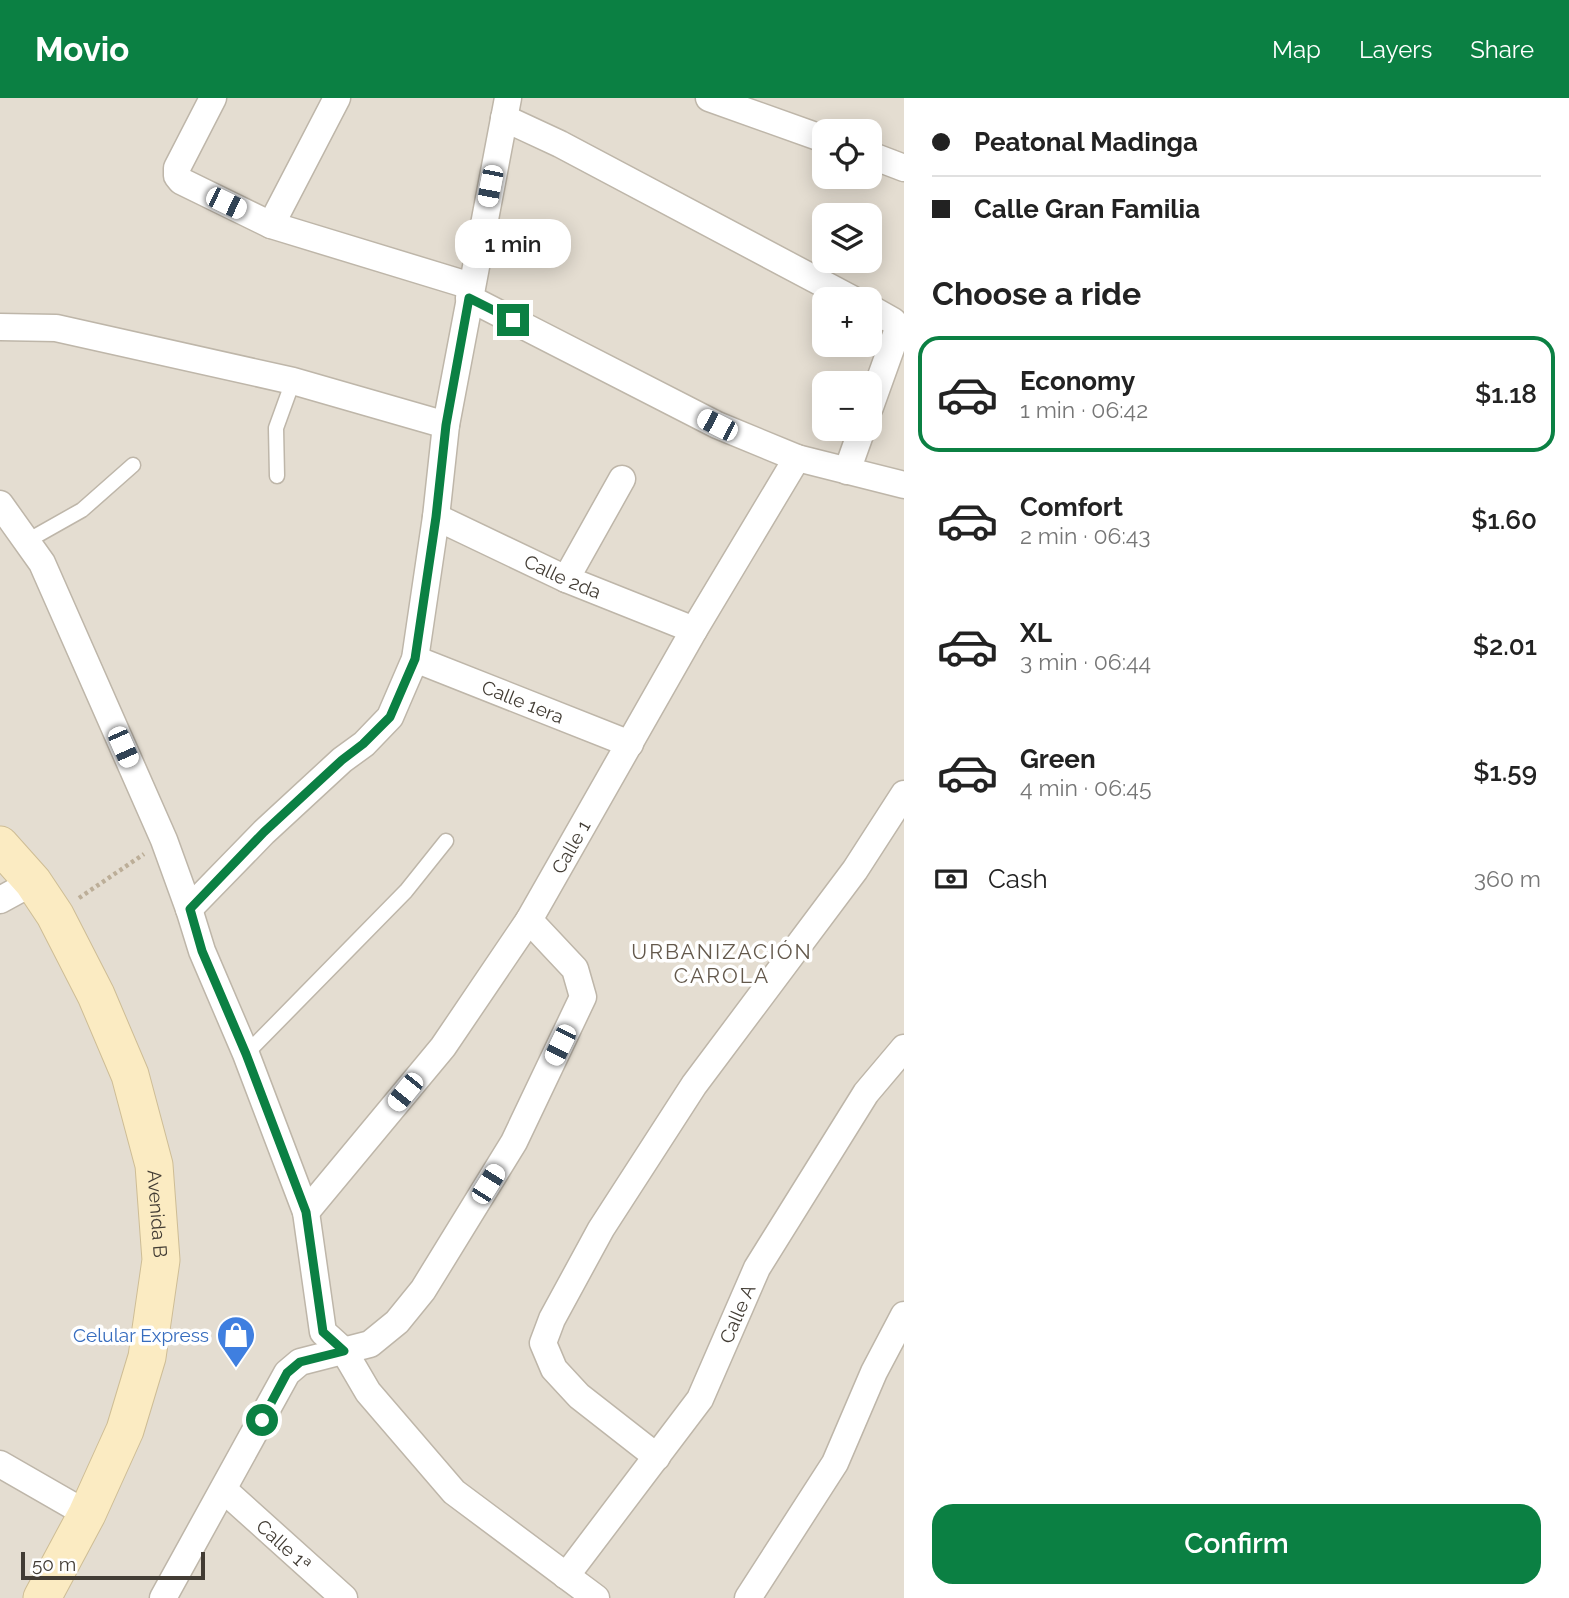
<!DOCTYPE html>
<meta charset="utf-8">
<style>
:root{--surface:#fff;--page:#f2f2f2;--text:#222;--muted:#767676;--line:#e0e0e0;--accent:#0b8043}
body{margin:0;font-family:Raleway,sans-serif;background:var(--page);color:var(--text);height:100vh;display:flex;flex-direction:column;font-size:26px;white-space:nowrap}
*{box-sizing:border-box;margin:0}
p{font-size:23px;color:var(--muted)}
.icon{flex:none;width:38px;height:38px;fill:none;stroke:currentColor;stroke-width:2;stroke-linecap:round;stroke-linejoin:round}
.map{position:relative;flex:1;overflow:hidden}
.details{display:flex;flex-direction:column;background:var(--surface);width:665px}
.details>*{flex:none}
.banner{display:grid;align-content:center;height:154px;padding:0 28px;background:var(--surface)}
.buttons{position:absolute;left:812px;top:21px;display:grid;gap:14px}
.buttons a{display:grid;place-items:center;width:70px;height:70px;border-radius:14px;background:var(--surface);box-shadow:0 4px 18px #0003;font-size:35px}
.scale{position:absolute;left:21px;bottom:18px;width:184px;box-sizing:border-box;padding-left:7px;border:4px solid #423c34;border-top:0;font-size:19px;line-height:24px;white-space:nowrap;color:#423c34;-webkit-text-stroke:5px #fff;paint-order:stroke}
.end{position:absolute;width:32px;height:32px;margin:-16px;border:9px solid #0b8043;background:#fff;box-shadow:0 0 0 4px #fff}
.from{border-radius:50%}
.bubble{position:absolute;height:49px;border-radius:21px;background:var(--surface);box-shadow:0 4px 18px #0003;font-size:23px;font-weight:600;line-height:49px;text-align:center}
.car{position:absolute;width:21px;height:42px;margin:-21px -10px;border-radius:9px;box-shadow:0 0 5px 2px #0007;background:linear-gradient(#fff 24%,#345 0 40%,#fff 0 76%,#345 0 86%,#fff 0)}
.banner b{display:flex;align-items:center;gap:24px;height:66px;font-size:26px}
.banner b+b{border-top:2px solid var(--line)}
.banner i{width:18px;height:18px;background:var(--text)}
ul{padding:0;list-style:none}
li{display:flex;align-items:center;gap:21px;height:116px;margin:0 14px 10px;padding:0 14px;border:4px solid transparent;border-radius:21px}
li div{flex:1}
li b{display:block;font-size:26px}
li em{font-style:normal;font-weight:600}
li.current{border-color:var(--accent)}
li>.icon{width:63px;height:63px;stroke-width:1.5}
h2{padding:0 28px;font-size:32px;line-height:84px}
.pay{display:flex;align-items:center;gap:18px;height:77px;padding:0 28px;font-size:26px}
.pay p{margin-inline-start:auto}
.cta{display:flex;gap:14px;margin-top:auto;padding:14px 28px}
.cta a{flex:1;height:80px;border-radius:21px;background:var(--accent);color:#fff;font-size:28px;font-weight:600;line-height:80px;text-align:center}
header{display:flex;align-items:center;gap:42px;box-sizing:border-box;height:98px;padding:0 35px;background:var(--accent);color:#fff}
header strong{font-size:33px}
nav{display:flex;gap:38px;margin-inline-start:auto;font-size:24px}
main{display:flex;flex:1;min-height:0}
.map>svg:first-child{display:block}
.residential{fill:#e4ddd1;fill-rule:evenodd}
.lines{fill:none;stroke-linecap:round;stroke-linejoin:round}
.service-casing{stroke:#beb6a9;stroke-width:17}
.minor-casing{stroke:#beb6a9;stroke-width:29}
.secondary-casing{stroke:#cebd95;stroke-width:39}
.path{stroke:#bcae98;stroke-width:4.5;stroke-dasharray:3.5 3.5;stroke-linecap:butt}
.service{stroke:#fff;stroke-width:14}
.minor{stroke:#fff;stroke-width:26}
.secondary{stroke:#fbebc2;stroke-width:37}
.route{stroke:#0b8043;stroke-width:9}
.labels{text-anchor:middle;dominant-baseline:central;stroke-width:7;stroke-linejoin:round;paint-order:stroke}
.street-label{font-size:19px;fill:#423c34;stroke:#fff}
.shop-label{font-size:19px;fill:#366cbe;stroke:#fff;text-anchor:end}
.neighbourhood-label{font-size:21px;letter-spacing:2px;fill:#64594c;stroke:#fff}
</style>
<header>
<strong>Movio</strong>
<nav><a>Map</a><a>Layers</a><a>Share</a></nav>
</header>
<main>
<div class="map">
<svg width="904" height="1500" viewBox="0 0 904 1500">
<rect width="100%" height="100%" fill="#f0ece3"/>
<path class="residential" d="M0,0h904v1500h-904zM824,33h46v46h-46zM824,117h46v46h-46zM824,201h46v46h-46zM824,285h46v46h-46z"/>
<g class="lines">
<defs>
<g id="service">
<polyline points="277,378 276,330 293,283"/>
<polyline points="27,443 82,412 133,367"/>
<polyline points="246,956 406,793 446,743"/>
</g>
<g id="minor">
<polyline points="213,0 177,70 177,78 181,83 271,127 471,188"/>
<polyline points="709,0 824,41"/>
<polyline points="504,20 560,46 852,201"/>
<polyline points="870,57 904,70"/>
<polyline points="271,127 337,0"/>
<polyline points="469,200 717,327 797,360 904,387"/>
<polyline points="870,210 893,223 898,231 870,309"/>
<polyline points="0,229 56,230 293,283 446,327"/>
<polyline points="847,373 862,331"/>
<polyline points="0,406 42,465 164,742 189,811 202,853 246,956 306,1114 323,1234 344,1253 368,1294 454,1394 596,1500"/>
<path id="s1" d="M436,419l130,62 128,51"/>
<polyline points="566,481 622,381"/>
<path id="s2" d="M415,561l215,85"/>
<polyline points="0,802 33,784"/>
<polyline points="189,811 264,734 342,662 364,646 390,619 415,561 436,419 446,327 508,0"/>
<path id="s3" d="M306,1114l137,-165 86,-127 165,-290 103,-172"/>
<polyline points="657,1359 579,1298 554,1271 543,1245 552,1221 601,1131 694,987 855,772 904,696"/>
<polyline points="0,1366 87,1416"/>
<polyline points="224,1392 344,1500"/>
<path id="s4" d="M566,1478l134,-177 57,-131 109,-175 38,-45"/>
<polyline points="163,1500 287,1275 300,1264 370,1246 397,1224 423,1192 514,1044 583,899 575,871 529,822"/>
<polyline points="748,1500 835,1365 874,1274 904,1217"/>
</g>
<g id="secondary">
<path id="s5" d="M0,747l33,37 22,33 41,80 34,80 24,90 7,95 -14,97 -22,73 -38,84 -45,84"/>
</g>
</defs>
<use href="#service" class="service-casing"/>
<use href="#minor" class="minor-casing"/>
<use href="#secondary" class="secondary-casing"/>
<polyline class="path" points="79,800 144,756"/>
<use href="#service" class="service"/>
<use href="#minor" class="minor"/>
<use href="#secondary" class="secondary"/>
</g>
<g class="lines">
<polyline class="route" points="262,1322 287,1275 300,1264 344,1253 323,1234 306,1114 246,956 202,853 190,811 264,734 342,662 363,646 390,619 415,561 436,419 446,327 469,200 513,222"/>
</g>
<defs>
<symbol id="shop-pin" viewBox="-11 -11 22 30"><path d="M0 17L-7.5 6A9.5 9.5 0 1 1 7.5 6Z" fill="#3f7fe0" stroke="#fff"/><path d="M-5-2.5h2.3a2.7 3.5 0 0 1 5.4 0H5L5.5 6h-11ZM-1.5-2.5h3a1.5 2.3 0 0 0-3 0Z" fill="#fff"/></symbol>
</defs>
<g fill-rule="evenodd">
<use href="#shop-pin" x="214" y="1215" width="44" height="60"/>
</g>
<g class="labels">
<g class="street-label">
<text stroke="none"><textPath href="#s1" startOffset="140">Calle 2da</textPath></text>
<text stroke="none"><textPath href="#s2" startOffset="116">Calle 1era</textPath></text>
<text stroke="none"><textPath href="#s3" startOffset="452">Calle 1</textPath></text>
<text stroke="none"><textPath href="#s5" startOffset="408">Avenida B</textPath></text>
<text stroke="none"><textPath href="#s4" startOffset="315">Calle A</textPath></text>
<text transform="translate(284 1447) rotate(42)">Calle 1ª</text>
</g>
<g class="shop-label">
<text x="209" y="1237">Celular Express</text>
</g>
<g class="neighbourhood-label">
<text x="722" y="853">URBANIZACIÓN<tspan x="722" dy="24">CAROLA</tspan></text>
</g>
</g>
</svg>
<div class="buttons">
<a><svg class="icon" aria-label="locate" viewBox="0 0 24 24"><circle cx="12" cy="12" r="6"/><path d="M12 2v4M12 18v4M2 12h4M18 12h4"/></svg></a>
<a><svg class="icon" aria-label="layers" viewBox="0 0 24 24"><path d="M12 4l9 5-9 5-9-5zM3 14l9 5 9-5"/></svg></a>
<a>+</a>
<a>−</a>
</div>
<div class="scale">50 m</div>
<i class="end from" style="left:262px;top:1322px"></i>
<i class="end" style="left:513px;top:222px"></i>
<div class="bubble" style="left:455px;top:121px;width:116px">1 min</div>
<i class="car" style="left:490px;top:88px;rotate:191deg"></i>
<i class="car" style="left:226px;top:105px;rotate:116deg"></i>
<i class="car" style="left:717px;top:327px;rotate:297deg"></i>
<i class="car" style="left:123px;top:649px;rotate:156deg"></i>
<i class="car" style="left:560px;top:947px;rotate:206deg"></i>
<i class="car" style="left:405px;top:994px;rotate:219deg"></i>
<i class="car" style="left:488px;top:1086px;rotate:32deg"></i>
</div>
<section class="details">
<div class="banner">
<b><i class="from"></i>Peatonal Madinga</b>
<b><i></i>Calle Gran Familia</b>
</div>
<h2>Choose a ride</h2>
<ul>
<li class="current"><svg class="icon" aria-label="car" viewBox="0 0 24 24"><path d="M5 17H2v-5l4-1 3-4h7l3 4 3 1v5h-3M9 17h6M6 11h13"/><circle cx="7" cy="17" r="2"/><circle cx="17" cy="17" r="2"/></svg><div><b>Economy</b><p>1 min · 06:42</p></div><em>$1.18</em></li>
<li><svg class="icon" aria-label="car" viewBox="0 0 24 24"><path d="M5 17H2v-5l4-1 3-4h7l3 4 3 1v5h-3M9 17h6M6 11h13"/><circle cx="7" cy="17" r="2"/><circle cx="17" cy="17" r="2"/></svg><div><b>Comfort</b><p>2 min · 06:43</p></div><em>$1.60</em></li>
<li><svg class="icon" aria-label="car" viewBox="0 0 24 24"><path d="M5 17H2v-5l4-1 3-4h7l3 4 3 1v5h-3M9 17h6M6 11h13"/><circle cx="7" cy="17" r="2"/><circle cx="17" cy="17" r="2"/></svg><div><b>XL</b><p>3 min · 06:44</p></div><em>$2.01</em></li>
<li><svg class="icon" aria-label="car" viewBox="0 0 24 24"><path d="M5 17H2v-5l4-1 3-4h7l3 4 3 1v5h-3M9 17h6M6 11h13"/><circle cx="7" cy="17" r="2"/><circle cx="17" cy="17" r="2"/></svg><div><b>Green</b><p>4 min · 06:45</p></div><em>$1.59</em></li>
</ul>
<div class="pay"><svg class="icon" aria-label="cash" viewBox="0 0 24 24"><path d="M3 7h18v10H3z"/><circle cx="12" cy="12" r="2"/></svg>Cash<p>360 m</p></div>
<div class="cta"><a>Confirm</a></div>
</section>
</main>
